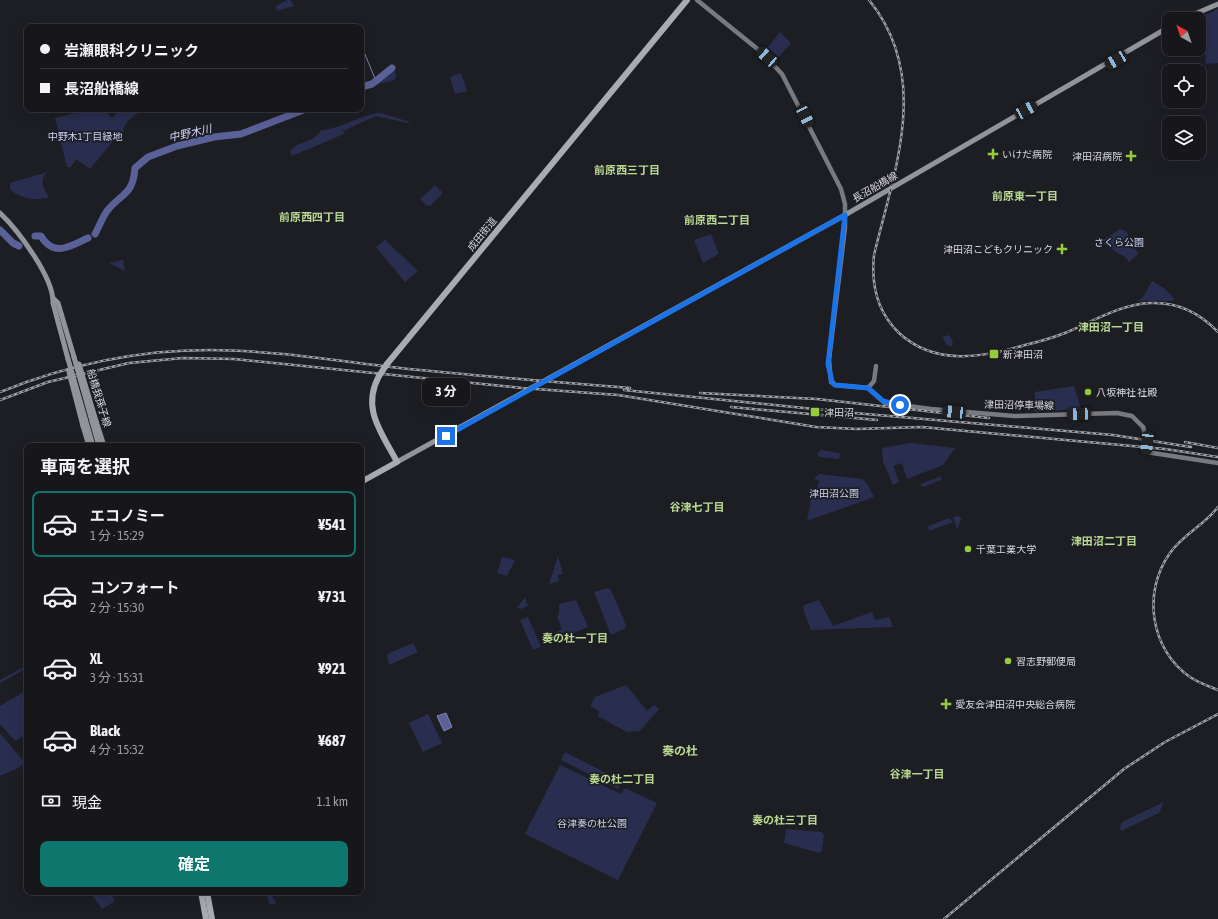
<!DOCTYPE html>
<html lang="ja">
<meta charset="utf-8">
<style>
:root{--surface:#16161b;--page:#232328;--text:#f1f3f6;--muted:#9e9fa3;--line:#35353a;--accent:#0f766e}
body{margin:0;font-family:"Asap Condensed","Noto Sans JP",sans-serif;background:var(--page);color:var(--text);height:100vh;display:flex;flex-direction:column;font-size:15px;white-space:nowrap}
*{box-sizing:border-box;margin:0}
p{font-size:13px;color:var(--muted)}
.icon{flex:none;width:22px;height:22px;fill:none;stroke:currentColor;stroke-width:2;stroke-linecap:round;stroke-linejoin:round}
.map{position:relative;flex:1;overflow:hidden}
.side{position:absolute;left:24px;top:443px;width:340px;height:452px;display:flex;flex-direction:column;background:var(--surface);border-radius:8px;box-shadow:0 4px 16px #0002,0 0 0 1px var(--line)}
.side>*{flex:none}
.banner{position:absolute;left:24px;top:24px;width:340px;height:88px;border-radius:8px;box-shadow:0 4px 16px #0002,0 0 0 1px var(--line);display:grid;align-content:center;height:88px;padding:0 16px;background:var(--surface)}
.needle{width:26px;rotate:320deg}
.buttons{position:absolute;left:1162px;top:12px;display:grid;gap:8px}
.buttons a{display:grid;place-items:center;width:44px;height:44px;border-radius:8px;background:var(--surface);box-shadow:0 4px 16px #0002,0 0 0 1px var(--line);font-size:20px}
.end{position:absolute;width:18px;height:18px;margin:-9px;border:5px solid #1a73e8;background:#fff;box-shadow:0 0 0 2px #fff}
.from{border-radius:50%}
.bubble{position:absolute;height:28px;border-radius:8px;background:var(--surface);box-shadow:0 4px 16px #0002,0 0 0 1px var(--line);font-size:13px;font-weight:700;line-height:28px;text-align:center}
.car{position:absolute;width:12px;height:24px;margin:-12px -6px;border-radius:5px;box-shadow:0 0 3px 1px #0007;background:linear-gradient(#222 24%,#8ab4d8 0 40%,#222 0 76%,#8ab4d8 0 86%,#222 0)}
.banner b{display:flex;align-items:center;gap:14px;height:38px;font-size:15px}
.banner b+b{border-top:1px solid var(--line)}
.banner i{width:10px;height:10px;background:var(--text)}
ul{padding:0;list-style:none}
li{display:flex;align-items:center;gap:12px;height:66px;margin:0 8px 6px;padding:0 8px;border:2px solid transparent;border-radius:8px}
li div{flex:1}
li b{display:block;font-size:15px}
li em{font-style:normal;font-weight:700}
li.current{border-color:var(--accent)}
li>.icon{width:36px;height:36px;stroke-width:1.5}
h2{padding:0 16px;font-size:18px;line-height:48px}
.pay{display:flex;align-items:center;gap:10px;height:44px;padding:0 16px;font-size:15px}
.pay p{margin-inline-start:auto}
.primary-button{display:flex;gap:8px;margin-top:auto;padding:8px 16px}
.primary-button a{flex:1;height:46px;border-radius:8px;background:var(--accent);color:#fff;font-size:16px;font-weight:700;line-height:46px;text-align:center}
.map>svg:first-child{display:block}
.green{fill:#292d4f}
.water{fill:#5a6098;stroke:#8085ad}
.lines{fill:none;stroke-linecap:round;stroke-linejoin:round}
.stream{stroke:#8085ad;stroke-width:1}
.river{stroke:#5a6098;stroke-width:7}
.secondary{stroke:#797a80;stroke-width:4.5}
.primary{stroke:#92949b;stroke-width:5}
.highway{stroke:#a9abb4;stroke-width:6}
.rail-casing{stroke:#9fa0a6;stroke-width:2.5}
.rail{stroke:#1d1e24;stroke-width:1;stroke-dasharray:3;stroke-linecap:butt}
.secondary-bridge{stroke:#797a80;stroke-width:4.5}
.primary-bridge{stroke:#92949b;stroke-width:5}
.highway-bridge{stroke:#a9abb4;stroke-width:6}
.route{stroke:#1a73e8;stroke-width:5}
.poi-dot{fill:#96cc39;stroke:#1d1e24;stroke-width:1.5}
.labels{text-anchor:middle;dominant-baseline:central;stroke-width:3.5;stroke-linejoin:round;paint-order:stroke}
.park-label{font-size:10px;fill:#ccd2f4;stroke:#1d1e24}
.poi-label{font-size:10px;fill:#d9dadf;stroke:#1d1e24;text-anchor:start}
.street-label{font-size:10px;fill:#d9dadf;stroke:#1d1e24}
.water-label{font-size:11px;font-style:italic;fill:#d0d6f8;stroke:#1d1e24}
.neighbourhood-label{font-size:11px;font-weight:bold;fill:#b9d891;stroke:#1d1e24}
.quarter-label{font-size:12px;font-weight:bold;fill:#b9d891;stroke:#1d1e24}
</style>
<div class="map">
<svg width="1218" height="919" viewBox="0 0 1218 919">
<rect width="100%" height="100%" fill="#1d1e24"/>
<g class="green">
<polygon points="287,0 290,0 294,6 277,11 276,6"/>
<polygon points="1218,9 1218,63 1206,64 1201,17"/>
<polygon points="780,32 791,43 779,57 767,48"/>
<polygon points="394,69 396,76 394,80 372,86"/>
<polygon points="461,73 467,91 455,94 450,77"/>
<path d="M92,109h11l9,9 9,-9h23c-8,6 -20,12 -21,23l-9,8 -24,29 -14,-10 -5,8h-4l-12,-49z"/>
<path d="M381,113l29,9 -2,1 -32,-7 -33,15 1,3 -52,22 -2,-4c6,-12 26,-9 31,-22 21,-1 39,-16 60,-17z"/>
<path d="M47,172c-8,9 -4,16 2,25 -13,5 -28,1 -39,-7v-7z"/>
<polygon points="435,185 442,192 442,194 430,206 426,205 420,199"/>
<polygon points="1120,229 1126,231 1138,254 1129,262 1125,257 1100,242"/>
<polygon points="711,234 719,254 703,263 694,240"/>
<polygon points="385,240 418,271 405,282 376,247"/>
<polygon points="123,260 125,271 109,263"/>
<path d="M1152,281l12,7 11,12c-8,3 -27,-1 -39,2l7,-5z"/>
<polygon points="949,335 953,343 951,347 947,345 942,337"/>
<polygon points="1074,386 1081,409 1036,412 1034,410 1035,392"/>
<polygon points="911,443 955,448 943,465 907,479 902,463 893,466 899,482 893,485 883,462 882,448"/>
<polygon points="821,450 840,453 839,459 819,457 817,454"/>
<polygon points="819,474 862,479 866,482 874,497 807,521 812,494 816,494 819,480 814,479"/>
<polygon points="942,476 941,480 924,487 920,484"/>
<polygon points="957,516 962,518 957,529 953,517"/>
<polygon points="949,518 953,522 929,531 928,526"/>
<polygon points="558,556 563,574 558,575 559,581 549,584"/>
<polygon points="502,557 515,560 507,576 497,573"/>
<polygon points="608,588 611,590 626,625 624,629 611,635 594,592"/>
<polygon points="525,597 528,606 521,609 517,608"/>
<polygon points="576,600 588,627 557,640 554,633 562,629 557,617 559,613 559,604"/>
<polygon points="819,600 833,626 872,612 875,620 889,617 893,627 811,630 803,608 804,605"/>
<polygon points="528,617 541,647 533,650 520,620"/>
<polygon points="413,643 418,652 389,665 387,654"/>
<polygon points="27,665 27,668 0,683 0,680"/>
<polygon points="626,685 647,711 654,705 659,709 640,731 627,732 598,716 600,712 590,706 595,697"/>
<polygon points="27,690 27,734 15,741 0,724 0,706"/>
<polygon points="428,714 442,743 423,752 409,723"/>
<polygon points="0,733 25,763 18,768 0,776"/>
<polygon points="565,752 622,781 618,789 561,760"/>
<polygon points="560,765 621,794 624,789 627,789 657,803 618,880 525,834"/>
<polygon points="1164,802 1159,813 1121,831 1120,827 1122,822"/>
<polygon points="786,829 822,832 824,835 822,851 819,853 784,843"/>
<polygon points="90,892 110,892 115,901 102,909"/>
<polygon points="266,892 270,892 276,903 270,905"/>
</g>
<polygon class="water" points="446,713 452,727 444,731 437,716"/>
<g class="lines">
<polyline class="stream" points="364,52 376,81"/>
<g class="river">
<polyline points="361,87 372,84 392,68"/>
<polyline points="0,230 13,243 19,246"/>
<path d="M95,234c4,-7 7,-16 12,-23 14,-18 26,-15 28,-43l13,-11 29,-11 37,-9 27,-3 65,-25"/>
<path d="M35,236h6c13,22 29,10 47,2"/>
</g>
<g class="secondary">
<polyline points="697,0 760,51 782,74 841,189 845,204 845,228 829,360 831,382 835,385 868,388 874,381 876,366"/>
<polyline points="868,388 885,403 931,409 1014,416 1117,413 1132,416 1143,427"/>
<polyline points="1146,452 1218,463"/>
</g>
<g class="primary">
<polyline points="1183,19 1218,4"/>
<path d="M0,213c18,17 54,65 53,90l15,56"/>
<polyline points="53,298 58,303 74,357"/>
<polyline points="96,421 104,446"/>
<polyline points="83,426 89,446"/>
<polyline points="397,462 845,215 1169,27"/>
</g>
<g class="highway">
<polyline points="387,364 687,0"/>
<path d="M361,482l36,-20c-15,-29 -36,-53 -18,-86"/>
<polyline points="201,892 206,919"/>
<polyline points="207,892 212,919"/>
</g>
<defs>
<g id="rail">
<path d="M869,0c63,77 25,171 5,255 -3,29 3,57 25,78 36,33 83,25 126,12 13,-3 27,-7 40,-12 27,-11 55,-29 86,-30 26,-1 49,10 67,29"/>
<polyline points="624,390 854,413 1113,435 1191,447"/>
<path d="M0,392c67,-27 136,-42 209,-42 64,0 128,11 191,18 77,8 154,14 230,20"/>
<polyline points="700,393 817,399 989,418"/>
<polyline points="0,400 48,382 129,363 183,358 234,359 522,388 618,395 816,427 857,429 922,427 1165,449 1218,457"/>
<polyline points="731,407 877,420"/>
<polyline points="1185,442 1218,448"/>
<path d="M1218,507c-13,18 -35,27 -48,46 -28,39 -20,96 20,124 9,6 18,9 28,13"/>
<polyline points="944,919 1124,769 1165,742 1218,714"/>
</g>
</defs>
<use href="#rail" class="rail-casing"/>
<use href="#rail" class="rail"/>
<polyline class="secondary-bridge" points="1143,427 1146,437 1146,452"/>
<g class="primary-bridge">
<polyline points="74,357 99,446"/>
<polyline points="68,359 93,446"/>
<polyline points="79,364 96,421"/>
<polyline points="69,372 83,426"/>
</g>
<polyline class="highway-bridge" points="379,376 387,364"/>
</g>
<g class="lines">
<polyline class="route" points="446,436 845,215 828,364 832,382 835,385 868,388 883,401 900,405"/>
</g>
<g class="poi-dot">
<path d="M991 148h4v4h4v4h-4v4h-4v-4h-4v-4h4z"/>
<path d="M1129 150h4v4h4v4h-4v4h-4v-4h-4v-4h4z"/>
<path d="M1060 243h4v4h4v4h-4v4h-4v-4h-4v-4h4z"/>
<rect x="989" y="349" width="10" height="10" rx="2"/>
<circle cx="1088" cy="392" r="4"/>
<rect x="810" y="407" width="10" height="10" rx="2"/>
<circle cx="968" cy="549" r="4"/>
<circle cx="1008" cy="661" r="4"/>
<path d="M944 698h4v4h4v4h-4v4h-4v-4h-4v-4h4z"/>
</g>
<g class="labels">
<g class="park-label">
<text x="85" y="136">中野木1丁目緑地</text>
<text x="1119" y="242">さくら公園</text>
<text x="834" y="493">津田沼公園</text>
<text x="592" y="823">谷津奏の杜公園</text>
</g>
<g class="poi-label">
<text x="1002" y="154">いけだ病院</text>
<text x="1122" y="156" text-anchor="end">津田沼病院</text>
<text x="1053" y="249" text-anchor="end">津田沼こどもクリニック</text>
<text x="1003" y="354">新津田沼</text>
<text x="1096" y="392">八坂神社 社殿</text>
<text x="824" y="412">津田沼</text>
<text x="976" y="549">千葉工業大学</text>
<text x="1016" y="661">習志野郵便局</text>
<text x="955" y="704">愛友会津田沼中央総合病院</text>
</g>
<g class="street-label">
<text transform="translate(875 187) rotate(-30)">長沼船橋線</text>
<text transform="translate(482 234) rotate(-51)">成田街道</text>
<text transform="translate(99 398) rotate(73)">船橋我孫子線</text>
<text transform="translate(1019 405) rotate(1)">津田沼停車場線</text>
</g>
<g class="water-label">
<text transform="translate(190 133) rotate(-13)">中野木川</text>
</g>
<g class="neighbourhood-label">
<text x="627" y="170">前原西三丁目</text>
<text x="1025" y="196">前原東一丁目</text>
<text x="312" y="217">前原西四丁目</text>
<text x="717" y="220">前原西二丁目</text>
<text x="1111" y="327">津田沼一丁目</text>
<text x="697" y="507">谷津七丁目</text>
<text x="1104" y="541">津田沼二丁目</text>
<text x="575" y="638">奏の杜一丁目</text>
<text x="917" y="774">谷津一丁目</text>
<text x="622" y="779">奏の杜二丁目</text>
<text x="785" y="820">奏の杜三丁目</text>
</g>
<g class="quarter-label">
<text x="680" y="751">奏の杜</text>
</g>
</g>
</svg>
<div class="buttons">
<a><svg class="needle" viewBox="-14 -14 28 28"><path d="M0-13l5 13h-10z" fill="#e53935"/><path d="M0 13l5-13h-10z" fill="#9e9fa3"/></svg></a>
<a><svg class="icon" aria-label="locate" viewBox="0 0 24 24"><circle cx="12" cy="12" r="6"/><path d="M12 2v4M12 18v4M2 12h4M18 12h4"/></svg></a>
<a><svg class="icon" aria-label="layers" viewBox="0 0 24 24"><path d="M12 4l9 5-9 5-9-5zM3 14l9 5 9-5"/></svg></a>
</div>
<i class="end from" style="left:900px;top:405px"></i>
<i class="end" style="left:446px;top:436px"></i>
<div class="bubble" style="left:422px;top:378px;width:48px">3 分</div>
<i class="car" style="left:767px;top:57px;rotate:312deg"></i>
<i class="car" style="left:1116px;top:60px;rotate:240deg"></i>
<i class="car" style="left:1026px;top:110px;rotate:61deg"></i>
<i class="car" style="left:805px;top:116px;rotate:154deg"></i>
<i class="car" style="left:954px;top:412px;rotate:276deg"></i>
<i class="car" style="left:1079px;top:414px;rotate:268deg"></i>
<i class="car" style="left:1147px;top:443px;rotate:186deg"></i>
<div class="banner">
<b><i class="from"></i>岩瀬眼科クリニック</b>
<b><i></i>長沼船橋線</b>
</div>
<section class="side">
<h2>車両を選択</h2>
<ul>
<li class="current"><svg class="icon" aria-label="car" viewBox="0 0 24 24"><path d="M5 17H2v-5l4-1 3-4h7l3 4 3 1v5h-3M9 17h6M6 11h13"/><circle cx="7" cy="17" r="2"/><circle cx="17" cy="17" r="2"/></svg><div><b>エコノミー</b><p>1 分 · 15:29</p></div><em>¥541</em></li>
<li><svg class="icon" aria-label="car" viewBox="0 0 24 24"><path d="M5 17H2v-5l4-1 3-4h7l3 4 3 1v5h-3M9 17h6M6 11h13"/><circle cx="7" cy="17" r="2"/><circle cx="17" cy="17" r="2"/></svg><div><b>コンフォート</b><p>2 分 · 15:30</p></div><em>¥731</em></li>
<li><svg class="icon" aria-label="car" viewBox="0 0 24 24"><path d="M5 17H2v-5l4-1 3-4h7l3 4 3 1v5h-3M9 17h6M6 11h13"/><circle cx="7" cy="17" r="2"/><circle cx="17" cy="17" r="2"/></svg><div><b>XL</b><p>3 分 · 15:31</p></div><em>¥921</em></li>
<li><svg class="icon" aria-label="car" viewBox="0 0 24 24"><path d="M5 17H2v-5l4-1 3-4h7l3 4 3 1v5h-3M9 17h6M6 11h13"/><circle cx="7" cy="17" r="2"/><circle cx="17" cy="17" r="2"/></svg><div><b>Black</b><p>4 分 · 15:32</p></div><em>¥687</em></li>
</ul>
<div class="pay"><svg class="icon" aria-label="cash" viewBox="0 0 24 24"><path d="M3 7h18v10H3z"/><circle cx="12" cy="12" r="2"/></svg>現金<p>1.1 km</p></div>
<div class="primary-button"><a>確定</a></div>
</section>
</div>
